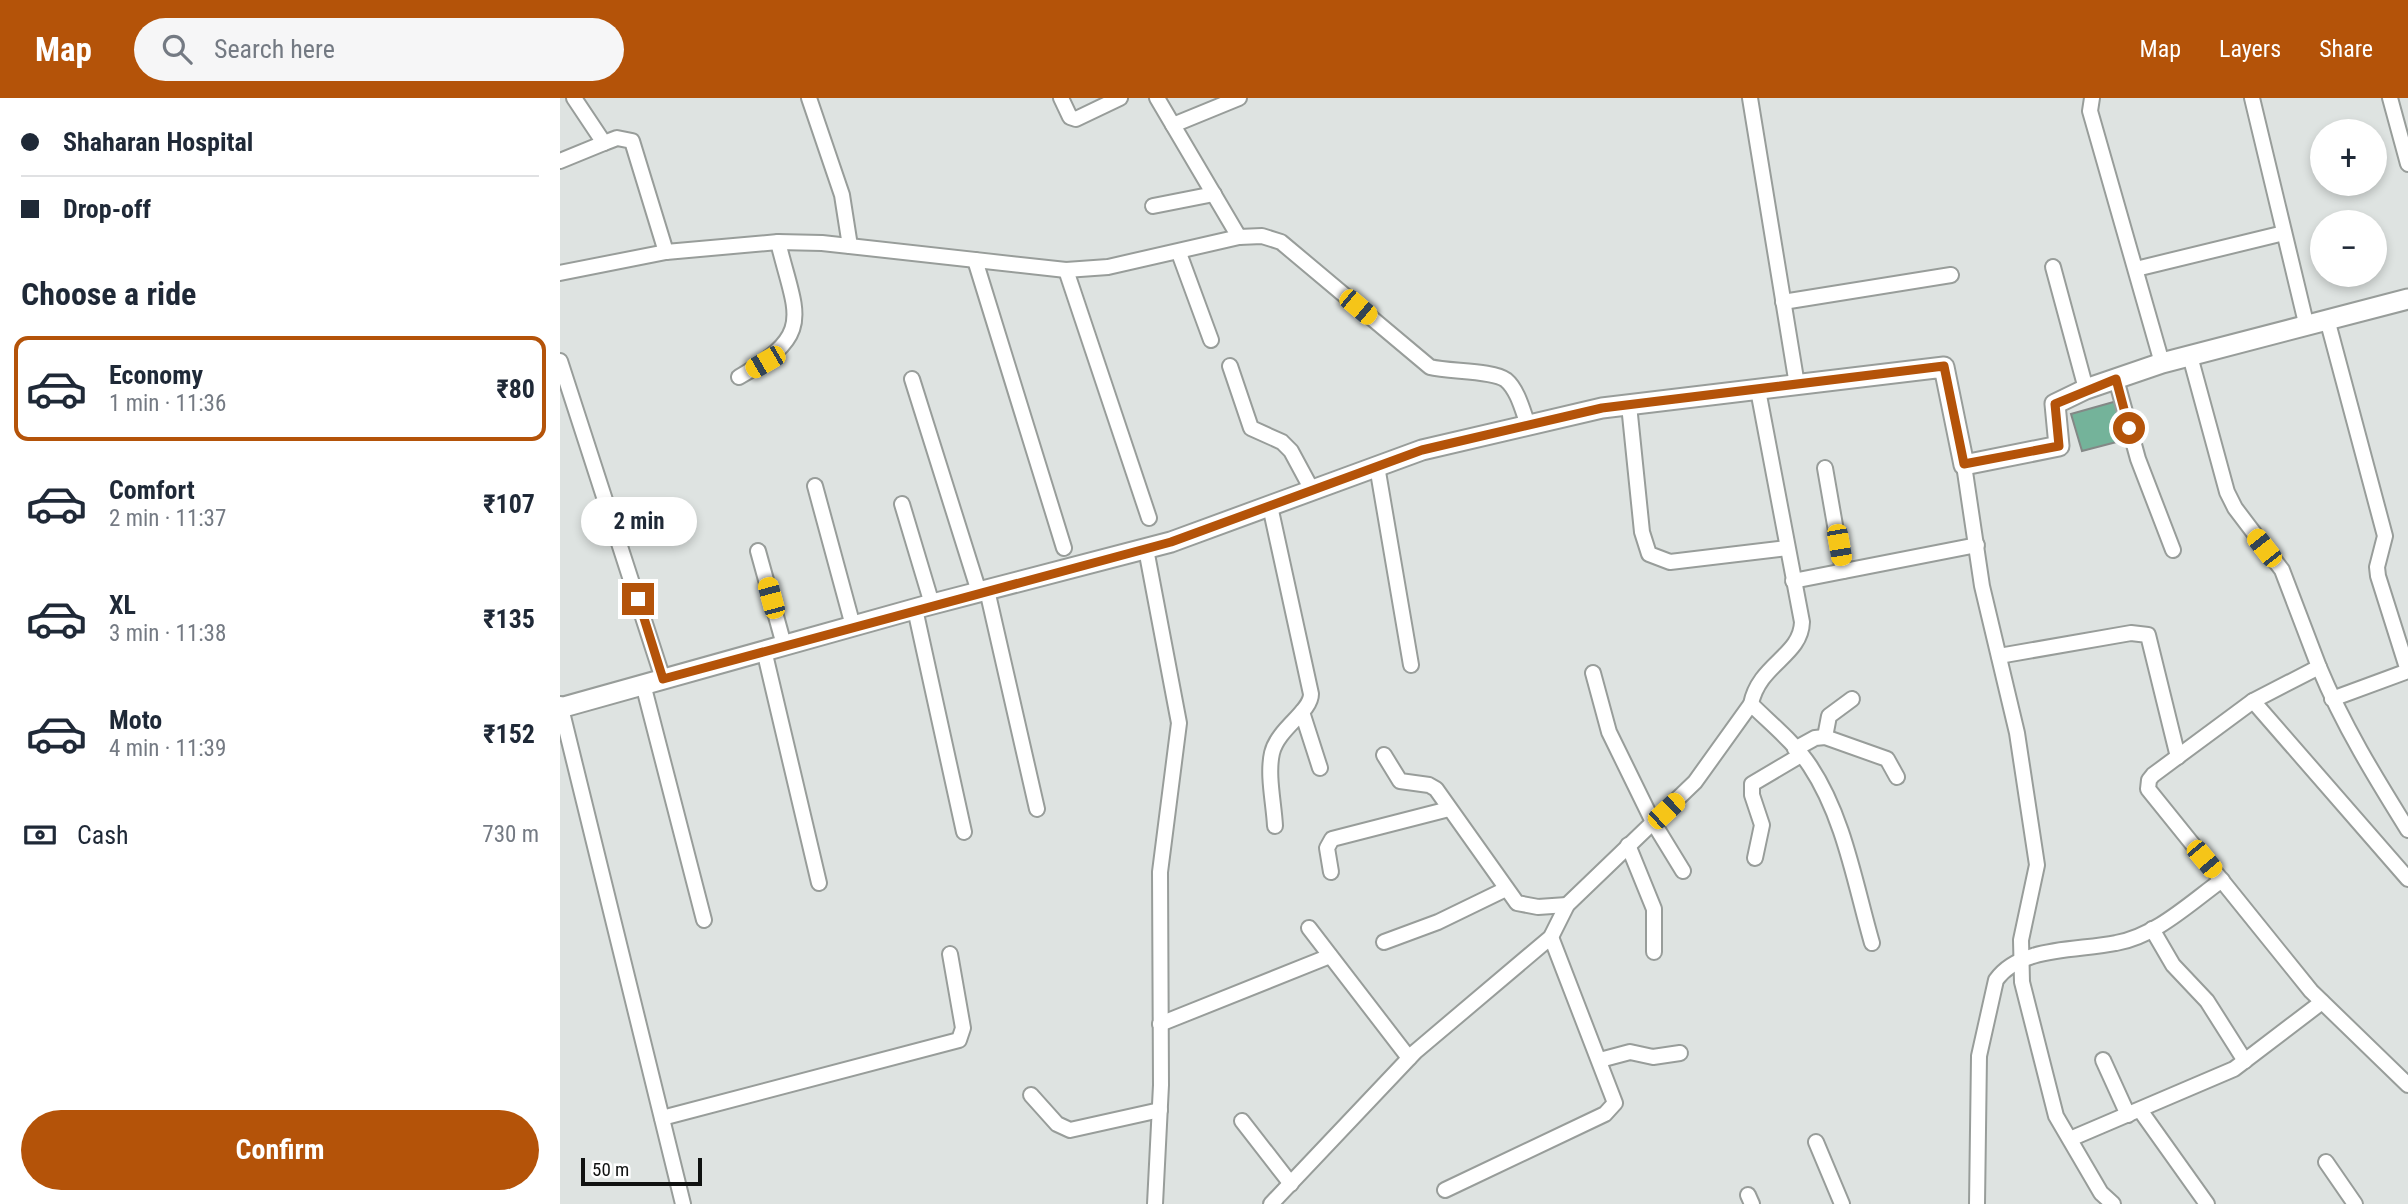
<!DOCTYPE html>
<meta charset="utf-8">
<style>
:root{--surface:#fff;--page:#f6f6f7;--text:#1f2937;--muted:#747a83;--line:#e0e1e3;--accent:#b45309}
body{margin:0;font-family:"Roboto Condensed",sans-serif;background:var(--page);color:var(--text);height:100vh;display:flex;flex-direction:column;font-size:26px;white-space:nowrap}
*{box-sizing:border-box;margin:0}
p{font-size:23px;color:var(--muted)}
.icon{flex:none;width:38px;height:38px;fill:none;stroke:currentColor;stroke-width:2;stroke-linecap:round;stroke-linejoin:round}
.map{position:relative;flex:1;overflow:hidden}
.panel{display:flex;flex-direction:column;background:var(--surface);width:560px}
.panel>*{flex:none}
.guide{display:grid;align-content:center;height:154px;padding:0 21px;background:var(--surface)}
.controls{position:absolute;left:1750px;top:21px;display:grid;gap:14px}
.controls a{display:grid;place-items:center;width:77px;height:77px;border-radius:50%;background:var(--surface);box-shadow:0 4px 10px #0003;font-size:35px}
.scale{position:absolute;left:21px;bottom:18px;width:121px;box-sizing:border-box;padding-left:7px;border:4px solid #101211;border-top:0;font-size:19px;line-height:24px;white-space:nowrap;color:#101211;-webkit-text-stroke:5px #fff;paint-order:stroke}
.end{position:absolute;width:32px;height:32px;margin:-16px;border:9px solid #b45309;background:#fff;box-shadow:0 0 0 4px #fff}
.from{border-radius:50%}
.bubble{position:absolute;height:49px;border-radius:24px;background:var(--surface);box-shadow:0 4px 10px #0003;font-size:23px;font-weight:700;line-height:49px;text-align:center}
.car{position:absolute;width:21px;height:42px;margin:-21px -10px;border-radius:9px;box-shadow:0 0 5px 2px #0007;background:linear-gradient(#f5c518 24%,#345 0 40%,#f5c518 0 76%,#345 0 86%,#f5c518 0)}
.guide b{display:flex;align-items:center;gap:24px;height:66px;font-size:26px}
.guide b+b{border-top:2px solid var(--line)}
.guide i{width:18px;height:18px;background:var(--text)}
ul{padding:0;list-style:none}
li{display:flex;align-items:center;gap:21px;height:105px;margin:0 14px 10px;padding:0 7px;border:4px solid transparent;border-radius:14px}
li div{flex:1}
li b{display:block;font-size:26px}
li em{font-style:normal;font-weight:700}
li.selected{border-color:var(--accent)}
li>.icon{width:63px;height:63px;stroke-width:1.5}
h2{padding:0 21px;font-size:32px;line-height:84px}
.pay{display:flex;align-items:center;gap:18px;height:77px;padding:0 21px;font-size:26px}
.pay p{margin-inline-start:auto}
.cta{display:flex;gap:14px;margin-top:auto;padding:14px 21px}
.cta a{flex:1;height:80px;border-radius:42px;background:var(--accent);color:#fff;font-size:28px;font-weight:700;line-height:80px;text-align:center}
header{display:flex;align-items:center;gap:42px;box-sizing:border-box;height:98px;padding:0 35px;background:var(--accent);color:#fff}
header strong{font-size:33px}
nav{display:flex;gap:38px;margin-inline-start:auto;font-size:24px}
.search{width:490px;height:63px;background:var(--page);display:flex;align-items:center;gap:18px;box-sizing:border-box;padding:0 24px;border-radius:38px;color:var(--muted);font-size:26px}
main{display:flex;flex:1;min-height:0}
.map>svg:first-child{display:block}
.building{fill:#74b39a;stroke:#838886;stroke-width:2}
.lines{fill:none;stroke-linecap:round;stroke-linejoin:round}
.street-casing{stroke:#989d9a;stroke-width:18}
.secondary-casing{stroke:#989d9a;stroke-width:23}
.street{stroke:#fff;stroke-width:14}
.secondary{stroke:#fff;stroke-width:19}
.route{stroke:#b45309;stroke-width:9}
</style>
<header>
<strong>Map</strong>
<div class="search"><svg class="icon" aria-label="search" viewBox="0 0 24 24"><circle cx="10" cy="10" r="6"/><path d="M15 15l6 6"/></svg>Search here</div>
<nav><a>Map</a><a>Layers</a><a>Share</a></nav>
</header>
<main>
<section class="panel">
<div class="guide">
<b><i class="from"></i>Shaharan Hospital</b>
<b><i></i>Drop-off</b>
</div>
<h2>Choose a ride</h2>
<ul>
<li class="selected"><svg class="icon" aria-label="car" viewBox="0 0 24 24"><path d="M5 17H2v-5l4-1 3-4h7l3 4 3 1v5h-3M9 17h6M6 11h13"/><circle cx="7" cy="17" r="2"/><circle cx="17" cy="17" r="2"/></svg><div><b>Economy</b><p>1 min · 11:36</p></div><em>₹80</em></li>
<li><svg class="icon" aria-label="car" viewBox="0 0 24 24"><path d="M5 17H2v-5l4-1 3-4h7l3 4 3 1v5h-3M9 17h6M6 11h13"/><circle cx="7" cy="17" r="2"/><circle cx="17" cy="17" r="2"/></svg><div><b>Comfort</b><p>2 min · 11:37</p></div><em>₹107</em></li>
<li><svg class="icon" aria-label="car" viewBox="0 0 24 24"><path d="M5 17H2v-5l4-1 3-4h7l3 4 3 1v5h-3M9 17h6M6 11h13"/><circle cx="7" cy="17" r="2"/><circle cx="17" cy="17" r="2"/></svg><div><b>XL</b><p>3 min · 11:38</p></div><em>₹135</em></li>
<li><svg class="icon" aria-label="car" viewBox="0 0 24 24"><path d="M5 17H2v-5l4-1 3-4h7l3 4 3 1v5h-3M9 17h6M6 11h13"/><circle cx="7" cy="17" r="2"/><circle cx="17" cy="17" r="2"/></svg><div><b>Moto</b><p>4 min · 11:39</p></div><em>₹152</em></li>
</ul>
<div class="pay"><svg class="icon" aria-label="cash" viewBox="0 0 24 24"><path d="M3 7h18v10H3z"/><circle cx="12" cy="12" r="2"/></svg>Cash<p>730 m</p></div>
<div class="cta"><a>Confirm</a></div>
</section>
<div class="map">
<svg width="1848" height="1106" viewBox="0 0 1848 1106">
<rect width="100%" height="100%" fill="#dee3e1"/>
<polygon class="building" points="1557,303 1568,341 1522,353 1511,316"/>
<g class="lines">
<defs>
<g id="street">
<polyline points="14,0 44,45 57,40 72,43 106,154"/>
<polyline points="249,0 282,97 290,148"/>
<polyline points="501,0 510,19 516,21 560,0"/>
<polyline points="597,0 679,139"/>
<polyline points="1190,0 1237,287"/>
<polyline points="1532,0 1530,13 1602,265"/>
<polyline points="1692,0 1746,225"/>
<polyline points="1830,0 1848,66"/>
<polyline points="613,27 679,0"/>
<polyline points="0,63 44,45"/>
<polyline points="593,108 654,96"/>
<polyline points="619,155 651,242"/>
<polyline points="415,162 504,450"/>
<polyline points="1493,169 1526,291"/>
<polyline points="1576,171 1724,135"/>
<polyline points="506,172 589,420"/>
<path d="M0,175l106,-21 112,-10 44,1 244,27 42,-3 131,-30 23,-1 19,6 149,125c19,5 63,3 76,13 12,10 17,32 22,45"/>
<polyline points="1223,204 1391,177"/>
<polyline points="1767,221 1825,438 1817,469 1818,478 1848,573"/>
<polyline points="1630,258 1667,394 1675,410 1722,472 1759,569 1693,603 1593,677 1589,682 1588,691 1751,893 1848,987"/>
<polyline points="0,263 103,581"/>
<polyline points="670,268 691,330 722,344 731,353 752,392"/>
<path d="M179,279c77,-44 57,-61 39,-135"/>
<polyline points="352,281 419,494"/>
<polyline points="1556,281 1578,361 1613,452"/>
<polyline points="1069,307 1082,434 1089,456 1110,464 1227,450"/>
<polyline points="1404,367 1422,488 1457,635 1477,767 1461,842 1462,884 1496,1018 1541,1095 1553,1106"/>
<polyline points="817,368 851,567"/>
<polyline points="1265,370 1283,473"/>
<polyline points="255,388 293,528"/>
<polyline points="342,406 372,506"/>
<path d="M710,408l41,188c0,18 -33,34 -39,59 -5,22 2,51 3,73"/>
<polyline points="586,451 619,625 600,774 601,987 595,1106"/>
<polyline points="198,453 224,547"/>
<polyline points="1233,483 1417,447"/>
<polyline points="427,492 477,711"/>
<polyline points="355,511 404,734"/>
<polyline points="204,552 259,785"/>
<polyline points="1439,558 1571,535 1588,537 1618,659"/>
<path d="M1759,569c24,58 56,110 89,163"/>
<polyline points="1033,575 1049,634 1093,724 1123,773"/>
<polyline points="83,586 144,822"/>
<polyline points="1772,601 1848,573"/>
<polyline points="1693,603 1848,781"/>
<polyline points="0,606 123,1106"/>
<path d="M1191,606c19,19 44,39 59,62 34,51 45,118 62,177"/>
<polyline points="742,614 760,670"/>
<polyline points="1265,639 1269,618 1292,601"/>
<polyline points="1235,651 1255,640 1265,639 1327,661 1337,679"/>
<polyline points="824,657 840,683 869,687 876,691 957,805 978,809 1007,807"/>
<polyline points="1068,747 1094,811 1094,854"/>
<polyline points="1195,760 1202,727 1192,697 1192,686 1241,657"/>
<polyline points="771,774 767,750 772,741 889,711"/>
<polyline points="749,830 849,960"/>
<polyline points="1592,831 1613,867 1647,903 1685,963"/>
<polyline points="824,844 878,824 946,791"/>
<polyline points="600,926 770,858"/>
<polyline points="1040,962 1070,954 1093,959 1120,955"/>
<polyline points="1543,962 1568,1017"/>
<polyline points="471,997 497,1026 510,1032 600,1012"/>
<polyline points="1580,1012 1647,1106"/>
<polyline points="102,1020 399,942 403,930 390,856"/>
<polyline points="682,1023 731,1086"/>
<polyline points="1510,1041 1674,971 1762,904"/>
<polyline points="1256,1044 1282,1106"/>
<polyline points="1766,1064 1795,1106"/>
<polyline points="885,1092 1045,1016 1055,1005 991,839"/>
<polyline points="1188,1097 1192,1106"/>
<path d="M711,1106l144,-152 136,-115 16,-32 128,-123 56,-78c8,-40 50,-48 51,-82l-44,-232"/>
<path d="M1417,1106l2,-148 17,-76c24,-34 82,-29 120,-37 40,-7 74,-40 106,-63"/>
</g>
<polyline id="secondary" points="0,610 365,508 611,444 862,352 1042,310 1384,269 1404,367 1499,348 1495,306 1526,291 1602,265 1848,201"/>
</defs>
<use href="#street" class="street-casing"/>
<use href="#secondary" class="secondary-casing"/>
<use href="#street" class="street"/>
<use href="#secondary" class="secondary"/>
</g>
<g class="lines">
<polyline class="route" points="78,501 103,581 611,444 862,352 1042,310 1384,268 1404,366 1499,348 1495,306 1556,281 1569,330"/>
</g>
</svg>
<div class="controls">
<a>+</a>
<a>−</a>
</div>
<div class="scale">50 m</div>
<i class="end from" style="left:1569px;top:330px"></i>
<i class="end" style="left:78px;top:501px"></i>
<div class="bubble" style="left:21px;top:399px;width:116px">2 min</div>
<i class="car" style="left:798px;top:209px;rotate:130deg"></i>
<i class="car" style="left:205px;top:264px;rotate:240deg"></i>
<i class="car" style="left:1279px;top:447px;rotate:170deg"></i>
<i class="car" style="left:1704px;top:450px;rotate:322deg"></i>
<i class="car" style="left:211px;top:500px;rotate:345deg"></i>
<i class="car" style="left:1106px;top:713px;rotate:47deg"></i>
<i class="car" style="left:1644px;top:761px;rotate:140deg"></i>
</div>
</main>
